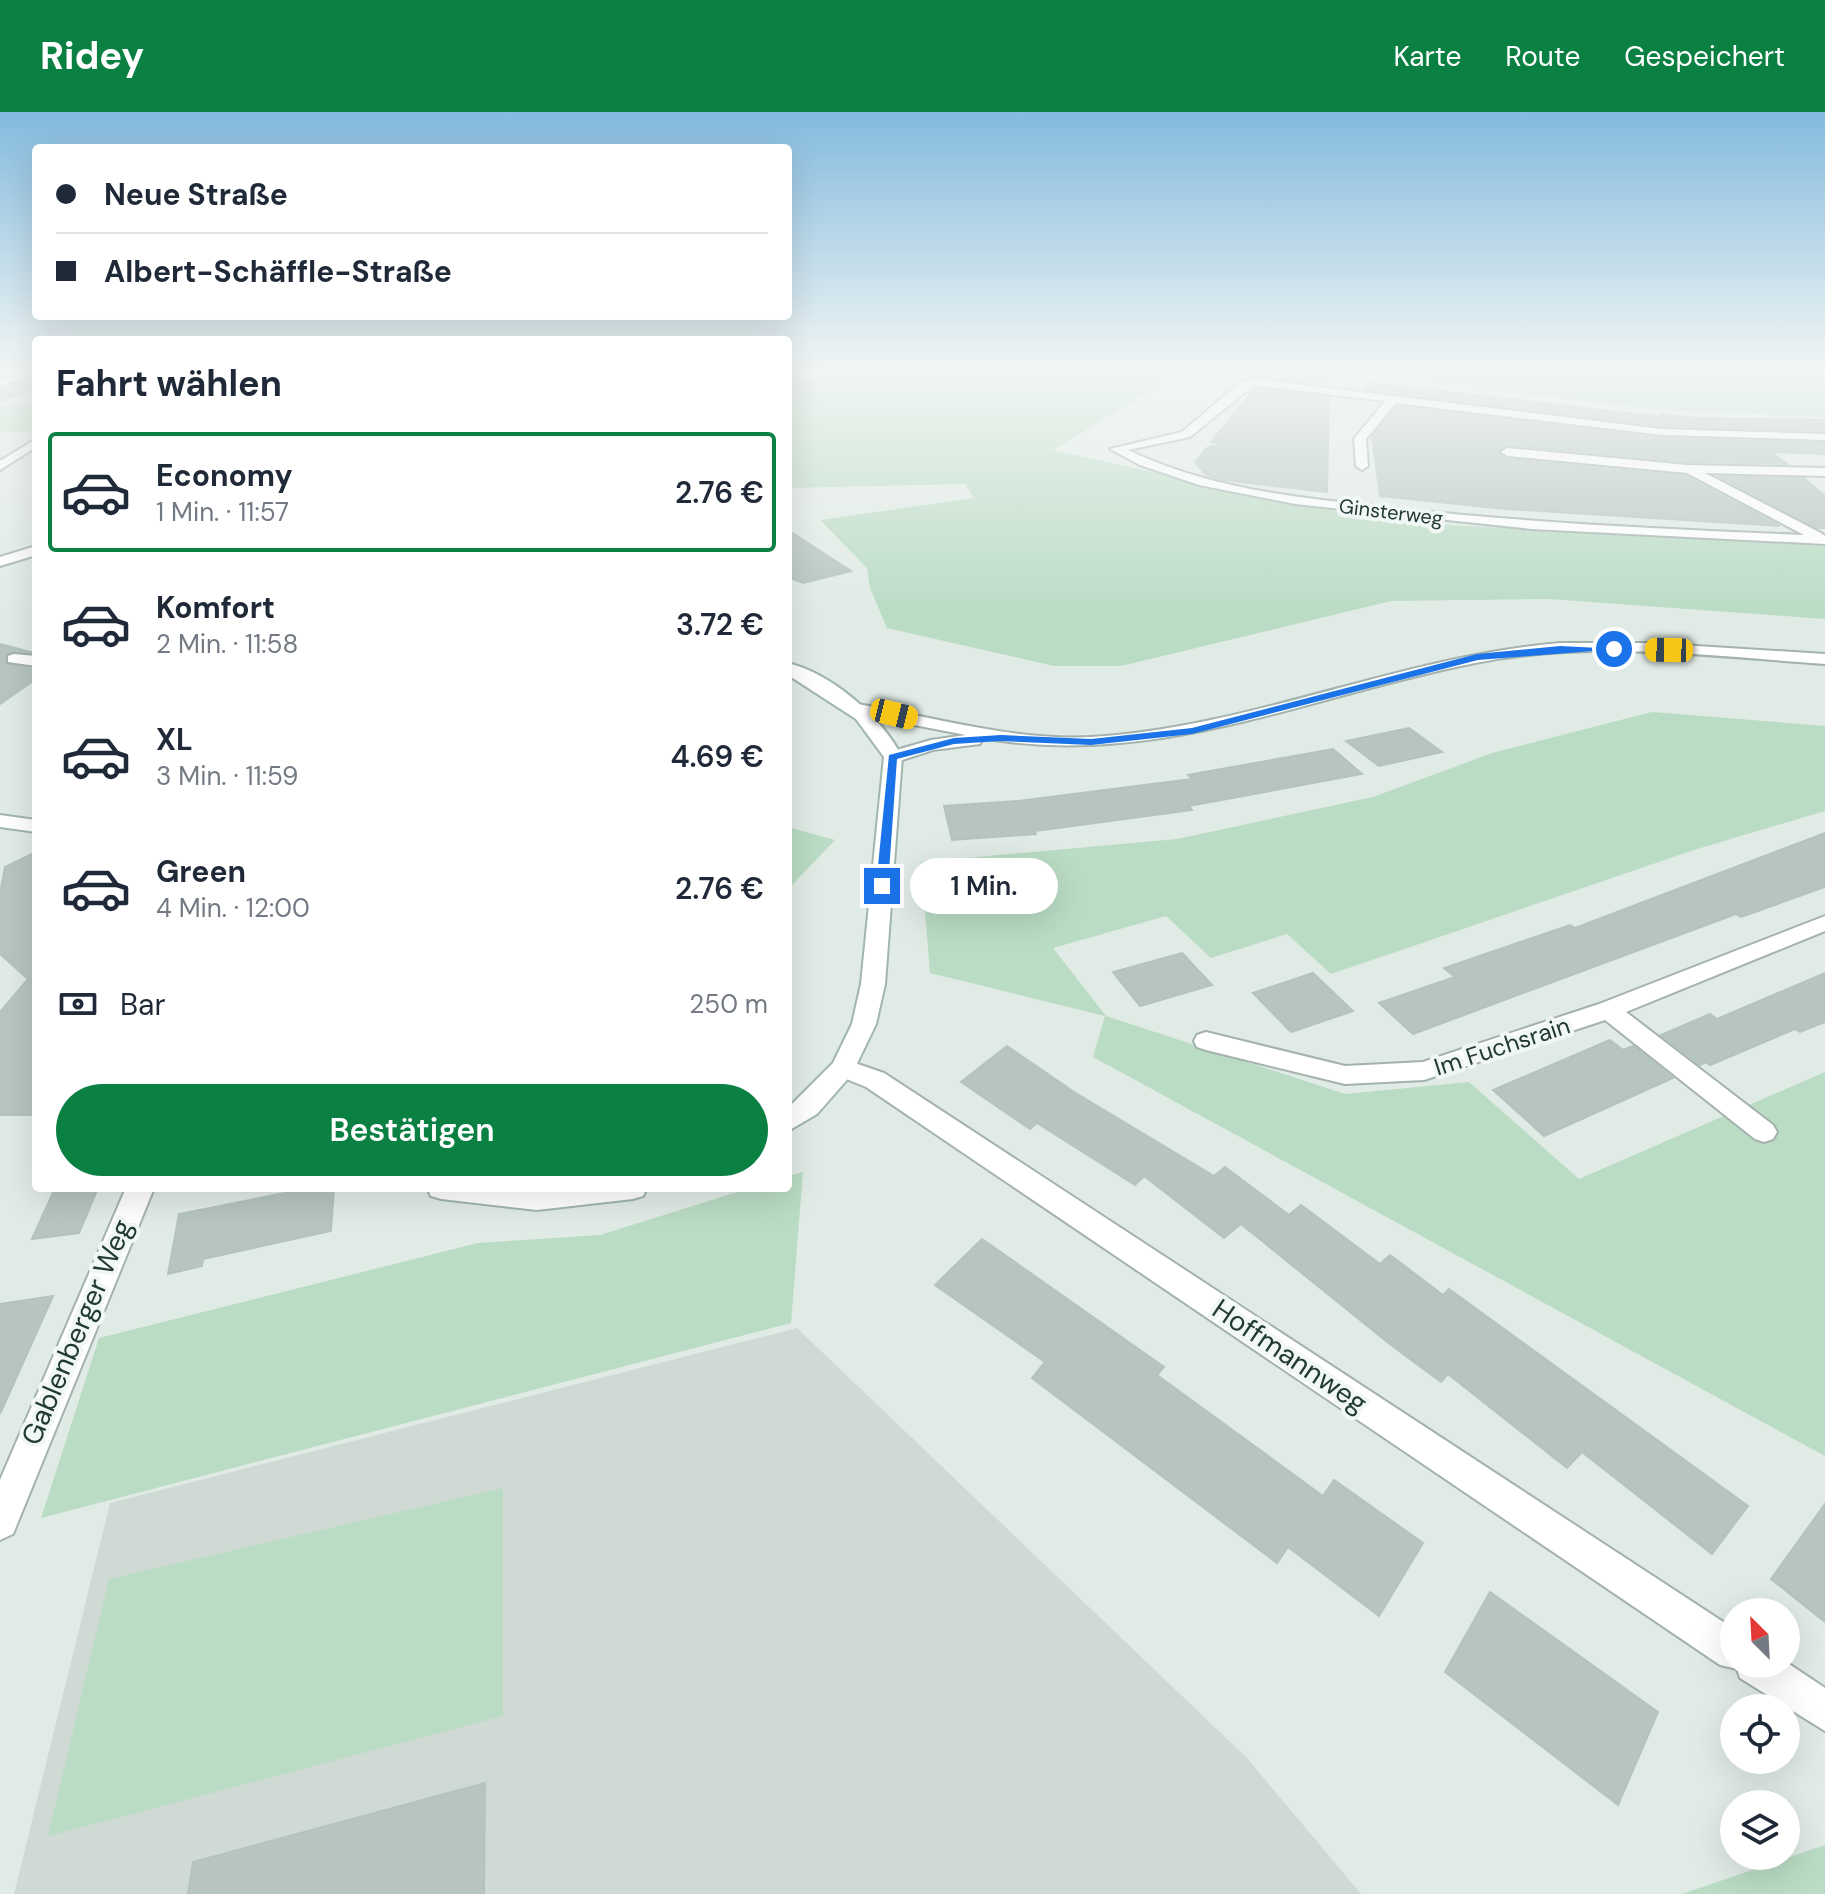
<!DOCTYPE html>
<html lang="de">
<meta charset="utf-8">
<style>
:root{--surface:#fff;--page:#f2f2f3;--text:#1f2937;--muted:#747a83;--line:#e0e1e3;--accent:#0b8043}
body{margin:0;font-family:"DM Sans",sans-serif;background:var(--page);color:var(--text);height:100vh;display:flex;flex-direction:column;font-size:30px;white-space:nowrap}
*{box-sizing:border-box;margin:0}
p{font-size:26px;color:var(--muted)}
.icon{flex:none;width:44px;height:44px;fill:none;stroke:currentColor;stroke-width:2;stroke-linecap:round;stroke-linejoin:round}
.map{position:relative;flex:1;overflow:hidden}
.panel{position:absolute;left:32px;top:224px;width:760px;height:856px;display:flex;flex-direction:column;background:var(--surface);border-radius:8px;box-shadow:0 8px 32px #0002}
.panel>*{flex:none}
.banner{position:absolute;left:32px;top:32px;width:760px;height:176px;border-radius:8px;box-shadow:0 8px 32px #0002;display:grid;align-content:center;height:176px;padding:0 24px;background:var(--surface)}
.needle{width:52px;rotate:336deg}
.tools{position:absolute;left:1720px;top:1486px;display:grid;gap:16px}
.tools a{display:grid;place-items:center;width:80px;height:80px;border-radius:50%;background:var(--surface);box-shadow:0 8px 32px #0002;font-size:40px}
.end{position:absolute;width:36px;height:36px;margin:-18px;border:10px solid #1a73e8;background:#fff;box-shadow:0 0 0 4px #fff}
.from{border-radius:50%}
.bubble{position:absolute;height:56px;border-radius:28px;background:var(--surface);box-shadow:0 8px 32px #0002;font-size:26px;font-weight:600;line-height:56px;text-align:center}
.car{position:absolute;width:24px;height:48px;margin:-24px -12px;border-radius:10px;box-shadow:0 0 6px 2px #0007;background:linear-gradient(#f5c518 24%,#345 0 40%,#f5c518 0 76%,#345 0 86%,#f5c518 0)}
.banner b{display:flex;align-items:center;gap:28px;height:76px;font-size:30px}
.banner b+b{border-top:2px solid var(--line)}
.banner i{width:20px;height:20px;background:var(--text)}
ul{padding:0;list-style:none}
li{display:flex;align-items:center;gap:24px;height:120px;margin:0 16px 12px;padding:0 8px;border:4px solid transparent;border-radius:8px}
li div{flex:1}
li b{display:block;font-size:30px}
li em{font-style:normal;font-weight:600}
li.active{border-color:var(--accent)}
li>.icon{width:72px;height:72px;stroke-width:1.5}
h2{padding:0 24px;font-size:36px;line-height:96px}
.pay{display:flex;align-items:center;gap:20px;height:88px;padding:0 24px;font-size:30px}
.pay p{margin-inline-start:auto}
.action{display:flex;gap:16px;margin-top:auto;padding:16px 24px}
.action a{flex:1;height:92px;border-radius:48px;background:var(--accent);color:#fff;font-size:32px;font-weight:600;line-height:92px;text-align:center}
header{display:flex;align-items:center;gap:48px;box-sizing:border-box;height:112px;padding:0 40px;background:var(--accent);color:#fff}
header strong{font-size:38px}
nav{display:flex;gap:44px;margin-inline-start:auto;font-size:28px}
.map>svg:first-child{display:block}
.built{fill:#cfdad5}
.green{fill:#badbc4}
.building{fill:#b6c5bf;stroke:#b4c4bd;stroke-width:2}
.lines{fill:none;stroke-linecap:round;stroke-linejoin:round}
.street-casing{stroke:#a4b2ad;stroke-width:4}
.secondary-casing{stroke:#a0b6af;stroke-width:4}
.street{fill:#fff;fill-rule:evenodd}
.secondary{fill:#fff;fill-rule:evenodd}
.route{fill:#1a73e8}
.labels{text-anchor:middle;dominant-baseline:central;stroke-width:8;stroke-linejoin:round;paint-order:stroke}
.far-street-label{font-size:20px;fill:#223a34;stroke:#f1f7f4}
.street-label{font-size:24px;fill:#223a34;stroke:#f1f7f4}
.near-street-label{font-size:28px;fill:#223a34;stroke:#f1f7f4}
</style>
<header>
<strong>Ridey</strong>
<nav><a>Karte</a><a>Route</a><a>Gespeichert</a></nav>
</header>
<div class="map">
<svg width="1825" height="1782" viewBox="0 0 1825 1782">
<rect width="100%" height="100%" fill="#e1ebe6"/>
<polygon class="built" points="797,1216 1246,1645 1361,1782 14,1782 110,1391"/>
<g class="green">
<polygon points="866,255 1190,255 1053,338 1274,387 1450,413 1825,434 1825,507 1549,487 1391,489 1121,554 1054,554 887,516 870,476 867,456 820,408 974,386 965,372 788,376 788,272"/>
<polygon points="1300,255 1825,255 1825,265 1820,265 1825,269 1825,305 1664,298"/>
<polygon points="36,292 36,319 0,320 0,295"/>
<polygon points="1652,600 1825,614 1825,699 1697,737 1331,862 1287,822 1211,846 1166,804 1053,836 1106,904 1345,982 1469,970 1579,1067 1825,960 1825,1344 1093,945 1105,904 930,861 921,750 1177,727 1373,685 1492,641"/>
<polygon points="788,715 835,728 788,777"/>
<polygon points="803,1060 791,1211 41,1406 99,1226 478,1131 600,1123 750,1076 788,1076 788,1064"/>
<polygon points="503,1376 503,1604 48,1724 109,1467"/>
<polygon points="1825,1733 1825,1782 1682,1782"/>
</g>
<g class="building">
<polygon points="1266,256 1329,264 1329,273 1268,266"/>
<polygon points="36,264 36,277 0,289 0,277"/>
<polygon points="1365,270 1660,305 1661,302 1696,306 1825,308 1825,319 1662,314 1366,278"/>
<polygon points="1255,276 1329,285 1327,380 1223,368 1206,363 1195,350 1207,336 1222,332 1211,330"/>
<polygon points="1397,294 1662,326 1825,331 1825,342 1771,340 1787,352 1687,350 1507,333 1498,339 1507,347 1686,364 1780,414 1506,397 1380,384 1372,324"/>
<polygon points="1718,364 1804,366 1825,384 1825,416 1817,416"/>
<polygon points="788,418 851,459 803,471 788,465"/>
<polygon points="0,532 34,541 7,541 6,552 36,557 36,567 0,592"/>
<polygon points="1409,616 1442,640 1379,654 1346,629"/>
<polygon points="1333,637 1362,662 1189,694 1192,698 1035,719 1036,722 952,728 944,694 1018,689 1192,667 1188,663"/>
<polygon points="1825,721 1825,775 1741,805 1736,802 1413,922 1379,891 1455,865 1444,856 1570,813 1575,816"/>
<polygon points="36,740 36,1003 0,1003 0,900 28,867 0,842 0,781 5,755"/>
<polygon points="1182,841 1212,873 1140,894 1113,860"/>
<polygon points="1313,861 1353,899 1291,920 1253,881"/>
<polygon points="1825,861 1825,910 1800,920 1795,917 1710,953 1706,950 1700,953 1661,923 1710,902 1717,907"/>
<polygon points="1610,928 1623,938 1633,934 1673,966 1544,1024 1493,978"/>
<polygon points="1007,934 1074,980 1214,1064 1225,1055 1289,1103 1301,1093 1380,1152 1390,1143 1443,1183 1449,1177 1748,1394 1712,1442 1582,1340 1567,1356 1448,1262 1441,1270 1391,1233 1241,1112 1224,1126 1144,1064 1135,1073 1037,1011 1030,1017 961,970"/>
<polygon points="55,1076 98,1076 79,1121 32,1127"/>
<polygon points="310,1076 334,1076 331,1119 203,1147 202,1154 168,1162 179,1102"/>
<polygon points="982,1127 1164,1255 1157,1263 1323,1384 1334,1368 1423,1431 1379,1504 1288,1435 1277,1451 1032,1266 1045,1250 935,1173"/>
<polygon points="53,1184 0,1302 0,1192"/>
<polygon points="1825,1392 1825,1510 1771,1467"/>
<polygon points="1490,1480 1658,1600 1618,1693 1445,1560"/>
<polygon points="485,1671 484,1782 188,1782 193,1750"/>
</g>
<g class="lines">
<defs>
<g id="street">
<path d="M1254,267l408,50 163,5v6l-163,-5 -266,-32 -30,36 2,27 -6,4 -6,-4 -2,-27 31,-38 -131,-16 -64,52 -62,13c81,39 170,48 259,57 138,16 277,22 417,28l-117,-62 -180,-17 -6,-4 6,-4 180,17 138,3v8l-120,-3 116,60 4,3v8l-293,-15 -237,-25 -96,-19 -59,-20 -30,-16 72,-17 60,-51z"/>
<polygon points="36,327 36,335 0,358 0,349"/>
<polygon points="36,434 36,443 0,454 0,445"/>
<path d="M1560,531h89l176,11v10c-116,-8 -235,-24 -350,-1 -167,33 -319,106 -493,75l-2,6 -47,6 -40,13 -9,-6 2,-4 45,-13 35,-5 -114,-22 -9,-5 9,-5c79,13 159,38 239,34 160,-9 309,-81 469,-94z"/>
<polygon points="14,542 36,544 36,554 8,550 8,544"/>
<polygon points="1825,804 1825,819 1626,900 1773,1013 1777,1020 1773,1027 1764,1030 1755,1027 1605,908 1424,968 1345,972 1206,938 1197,935 1194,929 1197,923 1206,920 1345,954 1423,950 1599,892"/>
<polygon points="843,947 884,961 1734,1517 1734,1552 1786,1550 1825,1576 1825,1619 1740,1566 1737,1557 1720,1553 866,975 834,962 830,956 834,950"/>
<polygon points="126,1076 154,1076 13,1422 0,1428 0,1368"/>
</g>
<g id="secondary">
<polygon points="36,255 36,261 0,274 0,268"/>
<path d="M788,551c44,11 94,54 114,94l-17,227 -9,40 -24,50 -35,40 -29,17v-23l45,-45 19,-39 9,-40 23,-227 -28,-38 -68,-44z"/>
<polygon points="0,703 36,708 36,720 0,715"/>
<polygon points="427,1076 647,1076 643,1084 633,1087 537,1098 441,1087 431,1084"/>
</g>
</defs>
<use href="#street" class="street-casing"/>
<use href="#secondary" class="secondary-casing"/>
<use href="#street" class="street"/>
<use href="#secondary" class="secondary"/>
</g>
<linearGradient id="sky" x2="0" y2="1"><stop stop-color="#83bade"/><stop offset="0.51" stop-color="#f2f6f4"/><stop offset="1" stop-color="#f2f6f4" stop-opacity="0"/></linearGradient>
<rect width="1825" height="504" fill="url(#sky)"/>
<polygon class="route" points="1560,534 1619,537 1478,548 1192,622 1091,633 1001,629 954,632 897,647 888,774 882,777 876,774 889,643 954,626 1001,623 1091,627 1192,616 1477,542"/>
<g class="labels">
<g class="far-street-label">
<text transform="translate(1391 400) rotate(7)">Ginsterweg</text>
</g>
<g class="street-label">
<text transform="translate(1502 934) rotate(-18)">Im Fuchsrain</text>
</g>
<g class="near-street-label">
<text transform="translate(77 1220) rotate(-67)">Gablenberger Weg</text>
<text transform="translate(1290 1244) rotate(34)">Hoffmannweg</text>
</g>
</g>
</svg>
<div class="tools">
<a><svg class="needle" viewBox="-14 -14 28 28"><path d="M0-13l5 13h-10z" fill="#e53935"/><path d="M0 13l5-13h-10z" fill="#747a83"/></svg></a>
<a><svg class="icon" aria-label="locate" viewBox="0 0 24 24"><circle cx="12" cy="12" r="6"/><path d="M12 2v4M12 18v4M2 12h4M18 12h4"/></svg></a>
<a><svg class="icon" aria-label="layers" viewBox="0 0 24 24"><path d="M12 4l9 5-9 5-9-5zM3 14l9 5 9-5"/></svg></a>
</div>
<i class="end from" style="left:1614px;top:537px"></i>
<i class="end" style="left:882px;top:774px"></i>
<div class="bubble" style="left:910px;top:746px;width:148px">1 Min.</div>
<i class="car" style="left:1669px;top:538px;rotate:271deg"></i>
<i class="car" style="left:894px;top:602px;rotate:104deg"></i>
<div class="banner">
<b><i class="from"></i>Neue Straße</b>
<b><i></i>Albert-Schäffle-Straße</b>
</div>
<section class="panel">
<h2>Fahrt wählen</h2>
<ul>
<li class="active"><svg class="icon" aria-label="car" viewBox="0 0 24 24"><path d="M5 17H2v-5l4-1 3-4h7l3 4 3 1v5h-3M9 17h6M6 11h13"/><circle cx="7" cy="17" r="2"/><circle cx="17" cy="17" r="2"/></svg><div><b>Economy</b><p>1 Min. · 11:57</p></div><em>2.76 €</em></li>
<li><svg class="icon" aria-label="car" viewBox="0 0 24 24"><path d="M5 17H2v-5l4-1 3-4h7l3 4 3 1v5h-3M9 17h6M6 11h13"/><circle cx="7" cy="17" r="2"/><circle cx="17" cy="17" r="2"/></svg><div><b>Komfort</b><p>2 Min. · 11:58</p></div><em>3.72 €</em></li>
<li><svg class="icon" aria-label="car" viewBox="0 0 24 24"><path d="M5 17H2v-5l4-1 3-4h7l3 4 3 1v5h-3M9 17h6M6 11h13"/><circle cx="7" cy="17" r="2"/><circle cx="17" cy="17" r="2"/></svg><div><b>XL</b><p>3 Min. · 11:59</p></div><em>4.69 €</em></li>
<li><svg class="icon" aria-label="car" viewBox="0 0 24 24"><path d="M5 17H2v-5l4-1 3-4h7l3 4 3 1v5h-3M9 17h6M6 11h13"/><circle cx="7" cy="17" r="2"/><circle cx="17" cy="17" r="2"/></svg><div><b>Green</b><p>4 Min. · 12:00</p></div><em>2.76 €</em></li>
</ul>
<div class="pay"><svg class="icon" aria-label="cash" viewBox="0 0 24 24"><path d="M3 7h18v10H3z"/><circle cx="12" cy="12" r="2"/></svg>Bar<p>250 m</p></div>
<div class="action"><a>Bestätigen</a></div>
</section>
</div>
